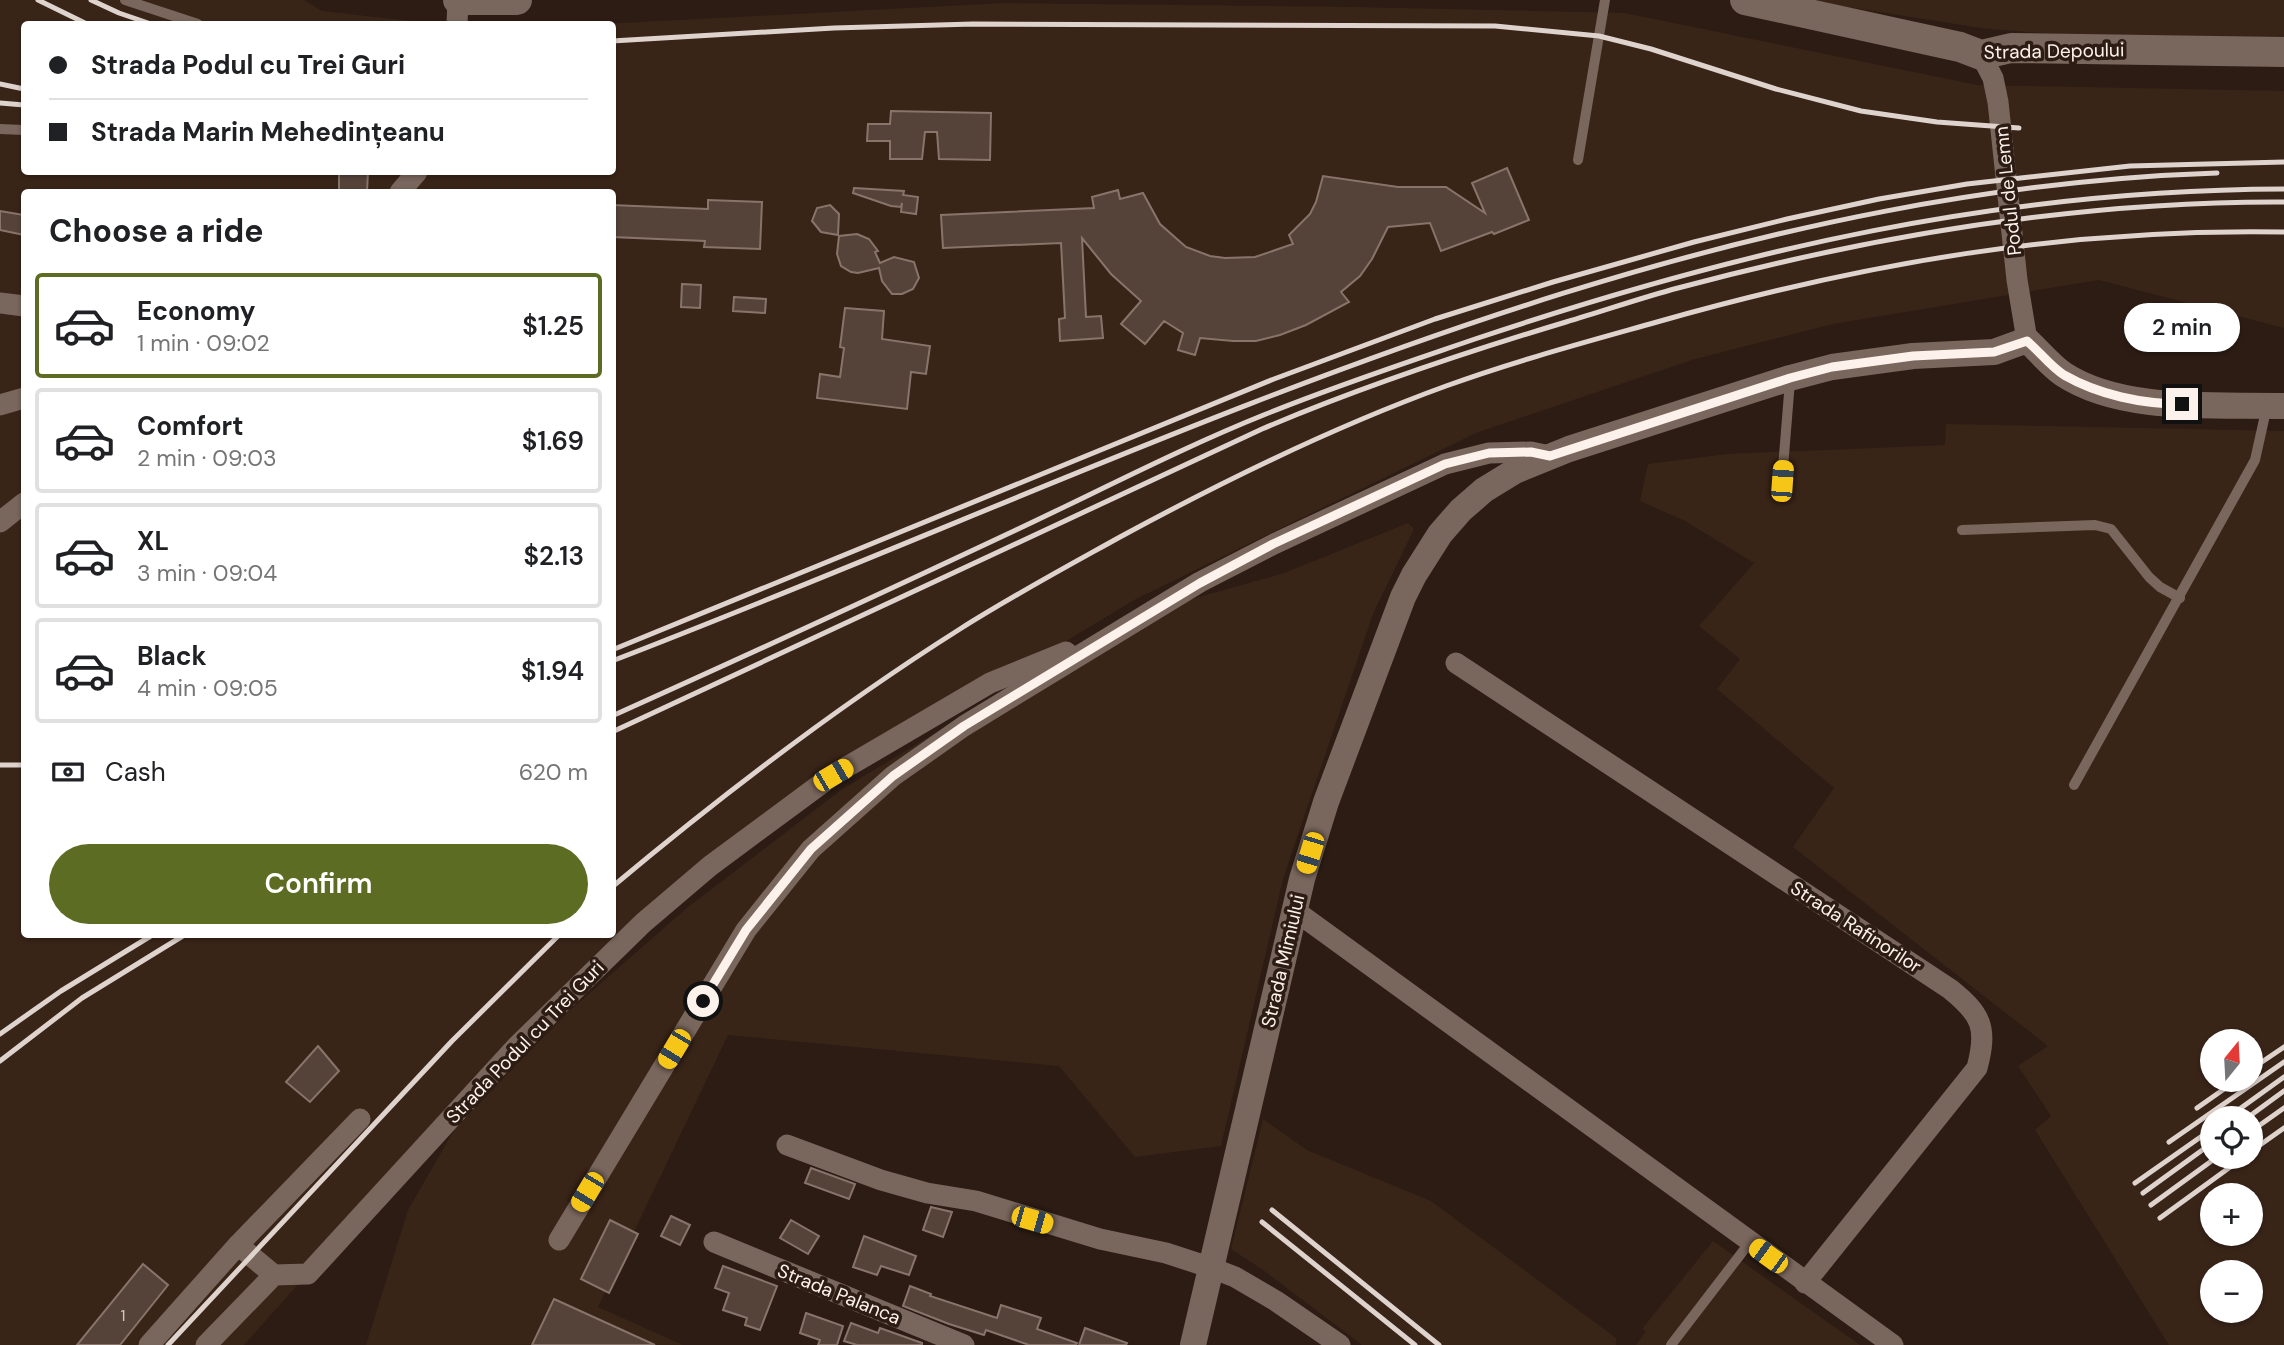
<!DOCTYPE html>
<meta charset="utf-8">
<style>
:root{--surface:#fff;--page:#f2f2f2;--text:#202124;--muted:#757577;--line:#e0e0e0;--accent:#5c6c23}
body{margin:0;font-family:"DM Sans",sans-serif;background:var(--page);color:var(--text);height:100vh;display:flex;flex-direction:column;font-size:26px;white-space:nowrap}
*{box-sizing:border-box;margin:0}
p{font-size:23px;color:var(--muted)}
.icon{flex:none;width:38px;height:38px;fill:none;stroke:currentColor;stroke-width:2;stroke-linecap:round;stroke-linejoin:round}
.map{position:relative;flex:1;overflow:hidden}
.side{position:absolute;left:21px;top:189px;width:595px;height:749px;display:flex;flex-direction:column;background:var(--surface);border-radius:7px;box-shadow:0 2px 5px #0004}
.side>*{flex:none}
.guide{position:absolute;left:21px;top:21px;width:595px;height:154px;border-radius:7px;box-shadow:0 2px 5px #0004;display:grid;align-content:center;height:154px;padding:0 28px;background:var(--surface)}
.needle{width:46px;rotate:18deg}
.buttons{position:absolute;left:2200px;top:1029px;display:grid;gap:14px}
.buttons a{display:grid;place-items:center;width:63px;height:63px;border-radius:50%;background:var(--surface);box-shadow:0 2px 5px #0004;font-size:35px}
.end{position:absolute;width:32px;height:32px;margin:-16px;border:9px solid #fcf1eb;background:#111;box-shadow:0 0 0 4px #111}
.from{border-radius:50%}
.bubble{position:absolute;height:49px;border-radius:24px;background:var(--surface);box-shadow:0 2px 5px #0004;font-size:23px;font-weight:600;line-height:49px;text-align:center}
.car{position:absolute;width:21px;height:42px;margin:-21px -10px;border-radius:9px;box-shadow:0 0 5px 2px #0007;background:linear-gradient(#f5c518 24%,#345 0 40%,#f5c518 0 76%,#345 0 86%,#f5c518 0)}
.guide b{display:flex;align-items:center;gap:24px;height:66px;font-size:26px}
.guide b+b{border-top:2px solid var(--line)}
.guide i{width:18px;height:18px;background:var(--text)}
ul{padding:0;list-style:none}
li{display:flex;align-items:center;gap:21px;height:105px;margin:0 14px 10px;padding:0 14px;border:4px solid var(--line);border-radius:7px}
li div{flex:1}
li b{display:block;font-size:26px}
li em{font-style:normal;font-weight:600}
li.active{border-color:var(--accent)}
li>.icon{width:63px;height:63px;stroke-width:1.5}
h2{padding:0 28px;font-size:32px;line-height:84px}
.pay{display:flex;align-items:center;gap:18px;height:77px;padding:0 28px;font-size:26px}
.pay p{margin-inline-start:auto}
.action{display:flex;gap:14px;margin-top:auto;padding:14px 28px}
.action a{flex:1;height:80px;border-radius:42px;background:var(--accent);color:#fff;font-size:28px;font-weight:600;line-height:80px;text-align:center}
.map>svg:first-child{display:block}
.built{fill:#392418;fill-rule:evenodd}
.building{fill:#55433a;stroke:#88746a;stroke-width:2}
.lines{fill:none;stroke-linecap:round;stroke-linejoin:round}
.service{stroke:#79665c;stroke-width:10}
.minor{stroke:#79665c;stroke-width:21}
.tertiary{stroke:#79665c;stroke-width:26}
.secondary{stroke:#79665c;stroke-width:30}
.rail{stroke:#dfd3cd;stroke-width:5}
.route{stroke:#fcf1eb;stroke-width:9}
.labels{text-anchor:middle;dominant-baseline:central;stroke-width:7;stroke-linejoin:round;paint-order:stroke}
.number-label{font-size:16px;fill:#d2c6bf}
.street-label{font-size:19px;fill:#fcf1eb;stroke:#2c1c14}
</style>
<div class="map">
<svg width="2284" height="1345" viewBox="0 0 2284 1345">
<rect width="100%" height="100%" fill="#2c1c14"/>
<g class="built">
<path d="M0,0h304l18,11 116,13h-414v148h588v-148h-9l401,-21 351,4 270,6 352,72 307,6v237l-185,-48 -266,44 -138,35 -219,74 -342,167 -299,181 -192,141 -175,172 -224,251h-244zM24,192h588v742h-588z"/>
<polygon points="1803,0 2284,0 2284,38 2073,35 2027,32 1981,28"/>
<path d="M1946,424l338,7v914h-115l-134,-215 16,-14 -33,-50 30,-20 -255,-199 41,-59 -117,-99 23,-30 -41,-33 55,-63 -69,-42 -45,-20 8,-37 79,-10 218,-9zM2212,1041h38v39h-38zM2212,1118h38v39h-38zM2212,1195h38v39h-38zM2212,1272h38v39h-38z"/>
<polygon points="1408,523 1414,529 1373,614 1283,879 1221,1146 1135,1157 1059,1066 728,1035 598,1307 683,1345 366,1345 408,1210 457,1125 568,1012 688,907 841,790 1124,618 1284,573"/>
<polygon points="1263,1119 1307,1150 1431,1201 1616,1338 1616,1345 1362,1345 1263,1270 1231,1249"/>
<polygon points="1713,1241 1860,1345 1636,1345 1646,1331 1642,1329"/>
</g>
<g class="building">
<polygon points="891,111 991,113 990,160 939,159 937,132 925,132 922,159 890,159 890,141 867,141 868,124 890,124"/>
<polygon points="1507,168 1529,220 1494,234 1492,232 1441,251 1430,223 1388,227 1372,259 1360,276 1341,292 1349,302 1306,325 1280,335 1256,341 1233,341 1200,338 1195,355 1178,350 1183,333 1164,321 1145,344 1121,324 1141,301 1111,274 1082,238 1086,317 1101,316 1103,338 1060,341 1059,319 1065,318 1061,243 943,248 941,215 1094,208 1092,197 1118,190 1120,199 1143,193 1160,224 1186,247 1210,256 1225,258 1255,257 1293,244 1289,235 1310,214 1316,202 1323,176 1398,187 1446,187 1485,213 1472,183"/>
<polygon points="339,172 368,172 367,192 339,192"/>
<polygon points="854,188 904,191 903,195 918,197 916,214 901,212 902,203 901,207 891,206 853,193"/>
<polygon points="708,200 762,202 760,249 704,247 705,241 612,237 612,205 708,209"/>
<polygon points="830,205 839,214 838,235 821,232 812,221 817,208"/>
<polygon points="0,211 24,215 24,235 0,230"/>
<polygon points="857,234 869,239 878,251 875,252 880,263 894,257 914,262 919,278 913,289 902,294 892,294 882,281 879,268 858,273 851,272 841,266 837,254 839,236"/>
<polygon points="682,284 701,285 700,308 681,307"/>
<polygon points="734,297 766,299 765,313 733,311"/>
<polygon points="845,308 884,311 882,339 930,346 926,374 911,372 907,409 817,398 820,374 840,377 844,348 840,347"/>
<polygon points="318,1046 339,1071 310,1102 286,1082"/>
<polygon points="811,1168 855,1184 849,1199 805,1183"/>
<polygon points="931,1207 952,1212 943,1237 923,1230"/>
<polygon points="671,1216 690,1225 680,1245 661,1236"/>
<polygon points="610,1220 638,1234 609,1293 581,1279"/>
<polygon points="791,1220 819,1236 808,1254 780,1238"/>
<polygon points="864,1236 916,1256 909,1275 881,1266 877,1275 853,1267"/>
<polygon points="143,1264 168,1285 120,1345 77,1345"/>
<polygon points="723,1266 777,1286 760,1330 745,1325 747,1318 723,1310 729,1293 715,1288"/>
<polygon points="910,1286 931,1294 930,1296 997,1318 1001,1305 1041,1318 1037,1329 1077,1343 1076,1345 1029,1345 986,1330 984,1335 949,1324 903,1306"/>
<polygon points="554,1299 655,1345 532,1345"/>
<polygon points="806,1313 843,1326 837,1345 818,1345 820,1340 800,1333"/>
<polygon points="851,1323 878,1333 880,1328 922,1343 922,1345 857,1345 844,1341"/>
<polygon points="1085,1328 1127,1343 1126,1345 1079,1345"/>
</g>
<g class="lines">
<g class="service">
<polyline points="125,0 198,24"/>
<polyline points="0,129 24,130"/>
<polyline points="1578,160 1605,0"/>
<polyline points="1782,480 1790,381"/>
<polyline points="1962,530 2095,525 2111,529 2149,577 2160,587 2180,598"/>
<polyline points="2074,785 2255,460 2267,406"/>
<polyline points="1671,1345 1750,1242"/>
</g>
<g class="minor">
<polyline points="457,24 458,0"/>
<polyline points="1981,55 1993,78 1998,102 2017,280 2027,340"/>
<polyline points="400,192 417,172"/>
<polyline points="0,303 24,306"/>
<polyline points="0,405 24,398"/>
<polyline points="0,522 24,503"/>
<path d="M1456,663l494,326c31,25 38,38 27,79l-172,215"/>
<polyline points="1294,910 1893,1345"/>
<polyline points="787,1145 881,1180 927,1193 976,1201 1100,1239 1166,1253 1212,1268 1235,1277 1276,1301 1340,1345"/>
<polyline points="559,1240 746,930 811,849 893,776 964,726 1054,671 1200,582 1274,544 1445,464 1489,453 1531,452 1550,456"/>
<polyline points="714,1242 964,1345"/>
<polyline points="238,1245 360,1119"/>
<polyline points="149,1345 238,1245 274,1275"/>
<polyline points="206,1345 274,1275 308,1274 516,1047 643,923 710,866 833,775 990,683 1066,652"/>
</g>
<path class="tertiary" d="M1193,1345l109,-466 24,-77 77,-205 11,-22 26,-41 21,-24 23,-20 31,-19 54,-22 221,-71 42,-11 81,-11 81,-4 33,-12c12,11 23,25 36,34 59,39 153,30 221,32"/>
<g class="secondary">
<polyline points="458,0 517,0"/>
<polyline points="1745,0 1960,47 1981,55 2011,48 2284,52"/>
</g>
<g class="rail">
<polyline points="38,0 87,24"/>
<polyline points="91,0 119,13 151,24"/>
<polyline points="612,41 834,28 973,24 1495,26 1599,36 1651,49 1776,89 1861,111 1937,122 2019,128"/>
<polyline points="0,84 24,89"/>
<polyline points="0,103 24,105"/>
<polyline points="612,650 1274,379 1435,319 1553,282 1694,242 1787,219 1879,199 1967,184 2130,166 2284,162"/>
<path d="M612,661c522,-200 1036,-469 1605,-488"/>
<path d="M612,716c136,-61 270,-123 404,-186 83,-39 165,-82 250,-116 69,-28 139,-51 209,-75 269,-90 524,-149 809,-150"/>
<path d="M612,732l650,-303c99,-42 201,-76 304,-107 38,-11 74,-24 112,-34 198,-53 400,-87 606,-86"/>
<polyline points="0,765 24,765"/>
<path d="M612,887c111,-93 226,-181 348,-258 52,-33 106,-62 160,-92 105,-57 213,-110 326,-151 69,-25 140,-44 211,-64 208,-59 410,-94 627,-90"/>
<polyline points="0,1034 61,991 154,934"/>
<polyline points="0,1061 82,998 186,934"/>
<polyline points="2250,1070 2284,1047"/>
<polyline points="2197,1108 2237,1080"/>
<polyline points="2227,1118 2284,1077"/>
<polyline points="2247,1118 2284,1091"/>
<polyline points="2250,1132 2284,1108"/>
<polyline points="2169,1142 2284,1062"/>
<polyline points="2250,1152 2284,1128"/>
<polyline points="2135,1183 2212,1129"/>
<polyline points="2143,1193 2212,1143"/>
<polyline points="2151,1205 2217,1157"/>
<polyline points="1272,1210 1439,1345"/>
<polyline points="2160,1218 2244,1157"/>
<polyline points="1262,1222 1415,1345"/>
<polyline points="168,1345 452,1041 560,934"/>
</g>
</g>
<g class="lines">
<path class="route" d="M703,1001l43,-71 65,-81 82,-73 71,-50 236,-143 73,-39 172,-80 44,-11 42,-1 19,4 240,-78 42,-11 81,-11 81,-4 33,-11c12,10 24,26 37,34 35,20 78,29 118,29"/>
</g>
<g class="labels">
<g class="number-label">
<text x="123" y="1315">1</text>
</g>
<g class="street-label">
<text transform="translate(2054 51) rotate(-1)">Strada Depoului</text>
<text transform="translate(2008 191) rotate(-96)">Podul de Lemn</text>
<text transform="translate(1856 927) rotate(33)">Strada Rafinorilor</text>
<text transform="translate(1283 961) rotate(-77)">Strada Mimiului</text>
<text transform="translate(525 1042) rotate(-46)">Strada Podul cu Trei Guri</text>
<text transform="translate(839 1294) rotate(22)">Strada Palanca</text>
</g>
</g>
</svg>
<div class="buttons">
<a><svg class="needle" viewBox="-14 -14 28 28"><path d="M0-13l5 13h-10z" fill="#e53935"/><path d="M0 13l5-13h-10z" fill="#757577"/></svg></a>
<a><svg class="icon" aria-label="locate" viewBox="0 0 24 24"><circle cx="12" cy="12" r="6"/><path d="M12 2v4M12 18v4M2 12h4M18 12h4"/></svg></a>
<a>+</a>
<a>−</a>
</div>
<i class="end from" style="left:703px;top:1001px"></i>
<i class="end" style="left:2182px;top:404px"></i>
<div class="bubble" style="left:2124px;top:303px;width:116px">2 min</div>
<i class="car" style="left:1782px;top:481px;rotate:4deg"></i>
<i class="car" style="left:833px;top:775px;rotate:60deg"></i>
<i class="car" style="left:1310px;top:853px;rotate:197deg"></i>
<i class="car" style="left:674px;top:1049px;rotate:211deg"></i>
<i class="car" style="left:587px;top:1192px;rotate:211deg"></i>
<i class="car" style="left:1032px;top:1220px;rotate:106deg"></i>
<i class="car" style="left:1768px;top:1256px;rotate:306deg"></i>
<div class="guide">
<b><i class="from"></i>Strada Podul cu Trei Guri</b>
<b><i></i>Strada Marin Mehedințeanu</b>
</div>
<section class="side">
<h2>Choose a ride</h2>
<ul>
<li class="active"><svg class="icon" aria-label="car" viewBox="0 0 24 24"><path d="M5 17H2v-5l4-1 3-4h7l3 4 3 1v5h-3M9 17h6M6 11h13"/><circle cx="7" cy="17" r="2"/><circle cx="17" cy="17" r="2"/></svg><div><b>Economy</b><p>1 min · 09:02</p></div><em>$1.25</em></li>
<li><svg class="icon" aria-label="car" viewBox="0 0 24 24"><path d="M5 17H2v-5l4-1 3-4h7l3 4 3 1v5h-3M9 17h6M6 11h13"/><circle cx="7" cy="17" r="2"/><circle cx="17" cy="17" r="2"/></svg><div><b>Comfort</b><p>2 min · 09:03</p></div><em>$1.69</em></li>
<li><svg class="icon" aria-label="car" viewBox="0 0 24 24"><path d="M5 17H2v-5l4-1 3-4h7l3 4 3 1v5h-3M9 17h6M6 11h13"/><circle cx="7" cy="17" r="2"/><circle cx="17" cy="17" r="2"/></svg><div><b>XL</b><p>3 min · 09:04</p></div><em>$2.13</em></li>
<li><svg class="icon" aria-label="car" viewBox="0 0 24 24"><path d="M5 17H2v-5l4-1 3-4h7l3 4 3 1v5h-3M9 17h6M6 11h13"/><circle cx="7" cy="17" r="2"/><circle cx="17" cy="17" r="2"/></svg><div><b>Black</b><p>4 min · 09:05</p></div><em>$1.94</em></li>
</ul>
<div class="pay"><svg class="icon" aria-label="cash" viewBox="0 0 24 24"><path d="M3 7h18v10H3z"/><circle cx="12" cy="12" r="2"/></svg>Cash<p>620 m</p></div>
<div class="action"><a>Confirm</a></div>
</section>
</div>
